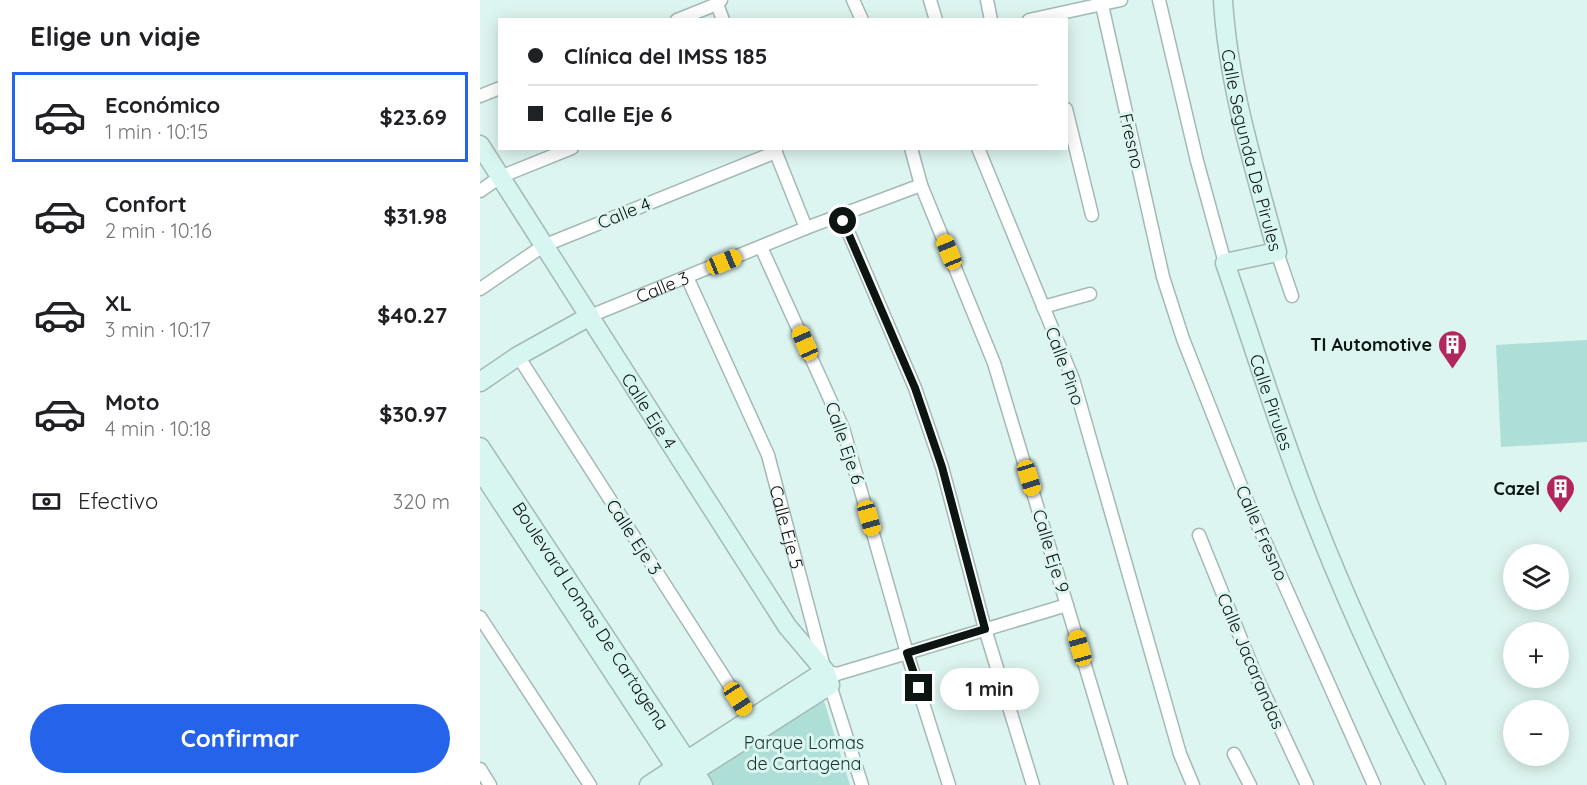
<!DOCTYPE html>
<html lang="es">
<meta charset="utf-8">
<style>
:root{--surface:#fff;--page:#f2f2f2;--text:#202124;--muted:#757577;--line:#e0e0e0;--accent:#2563eb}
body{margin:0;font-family:Quicksand,sans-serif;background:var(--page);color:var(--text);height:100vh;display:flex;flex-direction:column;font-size:22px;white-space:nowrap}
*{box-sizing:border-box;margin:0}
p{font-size:20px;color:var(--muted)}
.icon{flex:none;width:33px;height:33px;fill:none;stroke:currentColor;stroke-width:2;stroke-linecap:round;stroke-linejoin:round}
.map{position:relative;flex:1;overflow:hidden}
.side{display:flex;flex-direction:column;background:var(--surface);width:480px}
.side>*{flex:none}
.banner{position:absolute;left:18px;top:18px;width:570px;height:132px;border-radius:0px;box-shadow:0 3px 15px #0003;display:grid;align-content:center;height:132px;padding:0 30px;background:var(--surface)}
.buttons{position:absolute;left:1023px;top:544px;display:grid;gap:12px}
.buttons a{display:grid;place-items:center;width:66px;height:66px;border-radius:50%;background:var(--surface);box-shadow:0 3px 15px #0003;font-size:30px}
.end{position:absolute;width:27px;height:27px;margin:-14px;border:8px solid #0d1513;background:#fff;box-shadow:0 0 0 3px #fff}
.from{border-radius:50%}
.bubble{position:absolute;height:42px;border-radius:21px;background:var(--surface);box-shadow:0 3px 15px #0003;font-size:20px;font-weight:700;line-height:42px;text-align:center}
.car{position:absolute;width:18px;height:36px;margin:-18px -9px;border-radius:8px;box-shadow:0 0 4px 2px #0007;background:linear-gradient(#f5c518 24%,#345 0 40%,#f5c518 0 76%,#345 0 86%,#f5c518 0)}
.banner b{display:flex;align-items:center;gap:21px;height:57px;font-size:22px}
.banner b+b{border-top:2px solid var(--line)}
.banner i{width:15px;height:15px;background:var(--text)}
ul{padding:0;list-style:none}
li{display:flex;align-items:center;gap:18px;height:90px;margin:0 12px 9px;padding:0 18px;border:3px solid transparent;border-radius:0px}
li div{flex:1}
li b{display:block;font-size:22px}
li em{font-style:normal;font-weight:700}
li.current{border-color:var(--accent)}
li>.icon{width:54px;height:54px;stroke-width:1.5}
h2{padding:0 30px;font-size:27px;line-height:72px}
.pay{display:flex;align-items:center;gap:15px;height:66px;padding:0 30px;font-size:22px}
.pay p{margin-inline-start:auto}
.button{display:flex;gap:12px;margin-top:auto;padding:12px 30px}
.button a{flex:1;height:69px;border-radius:36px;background:var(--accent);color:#fff;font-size:24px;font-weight:700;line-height:69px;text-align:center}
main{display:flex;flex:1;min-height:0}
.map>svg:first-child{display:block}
.green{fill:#aedfd6}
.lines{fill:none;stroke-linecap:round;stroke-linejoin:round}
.street-casing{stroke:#a3b9b5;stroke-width:15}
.secondary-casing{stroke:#a3b9b5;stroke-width:21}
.street{stroke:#fff;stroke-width:12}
.secondary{stroke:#d8f6f1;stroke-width:18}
.route{stroke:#0d1513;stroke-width:8}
.labels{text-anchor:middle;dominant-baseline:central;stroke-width:6;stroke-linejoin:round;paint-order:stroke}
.street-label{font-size:18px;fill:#0d1513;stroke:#ddf5f0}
.poi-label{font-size:18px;font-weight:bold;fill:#0d1513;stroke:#ddf5f0;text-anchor:end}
.park-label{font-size:18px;fill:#113530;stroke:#ddf5f0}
</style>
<main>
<section class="side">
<h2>Elige un viaje</h2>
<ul>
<li class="current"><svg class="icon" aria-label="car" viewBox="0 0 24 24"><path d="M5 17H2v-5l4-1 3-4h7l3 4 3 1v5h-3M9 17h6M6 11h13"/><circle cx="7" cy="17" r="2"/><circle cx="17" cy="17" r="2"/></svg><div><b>Económico</b><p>1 min · 10:15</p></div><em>$23.69</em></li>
<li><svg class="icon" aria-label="car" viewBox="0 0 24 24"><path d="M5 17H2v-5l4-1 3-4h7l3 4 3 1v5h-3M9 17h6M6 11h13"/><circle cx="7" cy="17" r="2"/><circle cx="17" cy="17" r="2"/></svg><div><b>Confort</b><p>2 min · 10:16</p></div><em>$31.98</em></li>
<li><svg class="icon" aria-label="car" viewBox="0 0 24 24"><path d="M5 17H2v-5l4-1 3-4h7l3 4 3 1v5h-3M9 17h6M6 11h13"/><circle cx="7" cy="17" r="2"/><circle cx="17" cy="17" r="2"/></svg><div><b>XL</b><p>3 min · 10:17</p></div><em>$40.27</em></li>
<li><svg class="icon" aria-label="car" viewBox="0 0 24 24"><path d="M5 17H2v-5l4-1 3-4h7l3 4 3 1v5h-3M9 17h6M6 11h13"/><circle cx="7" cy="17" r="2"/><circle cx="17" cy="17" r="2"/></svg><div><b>Moto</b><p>4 min · 10:18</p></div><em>$30.97</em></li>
</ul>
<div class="pay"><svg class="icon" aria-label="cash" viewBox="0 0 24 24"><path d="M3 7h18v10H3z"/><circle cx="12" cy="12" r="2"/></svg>Efectivo<p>320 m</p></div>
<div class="button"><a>Confirmar</a></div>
</section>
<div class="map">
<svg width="1107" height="785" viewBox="0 0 1107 785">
<rect width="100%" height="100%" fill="#ddf5f0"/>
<g class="green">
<polygon points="1107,340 1107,442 1021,447 1016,345"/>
<polygon points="344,701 370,785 226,785 221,777"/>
</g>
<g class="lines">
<defs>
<g id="street">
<polyline points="373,0 382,20"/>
<polyline points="450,0 456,20"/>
<polyline points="507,0 511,20"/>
<polyline points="679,0 717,161 745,263"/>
<polyline points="237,4 243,20"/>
<polyline points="622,5 683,277 703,339 767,501 894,785"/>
<polyline points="197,20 237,4 241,0"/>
<polyline points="549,20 641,0"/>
<polyline points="0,96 20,88"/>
<polyline points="586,109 612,215"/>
<polyline points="294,148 326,228"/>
<polyline points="431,148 441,185 514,363 641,785"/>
<polyline points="498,148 593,379 700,754 713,785"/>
<polyline points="0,191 20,177 92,148"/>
<polyline points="361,215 435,388 462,467 505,629 553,785"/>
<polyline points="281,247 363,428 427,653 469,785"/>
<polyline points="797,252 812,296"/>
<path id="s1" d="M207,277l81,178 57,216 12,3 230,-69"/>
<polyline points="0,289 63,246 296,152"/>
<polyline points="563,307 610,294"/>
<path id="s2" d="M110,316l216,-88 115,-43"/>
<polyline points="38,356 271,719"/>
<polyline points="719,535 776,676 827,785"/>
<polyline points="0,617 110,785"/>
<polyline points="352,681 350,685 382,785"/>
<polyline points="754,754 770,785"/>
<polyline points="0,769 10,785"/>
</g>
<g id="secondary">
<path id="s3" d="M743,0c5,85 32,170 54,252l-52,11c26,75 49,150 77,224 38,101 84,201 134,298"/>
<path id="s4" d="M0,145l307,481 38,45 5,14 -157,100"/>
<polyline points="0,382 38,356 110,316"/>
<path id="s5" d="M0,447l223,338"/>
<polyline points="1,471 207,785"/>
<polyline points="169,785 345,671"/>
</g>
</defs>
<use href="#street" class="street-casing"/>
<use href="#secondary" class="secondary-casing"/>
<use href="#street" class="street"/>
<use href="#secondary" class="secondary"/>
</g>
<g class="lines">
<polyline class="route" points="363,221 435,388 462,467 505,629 427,653 439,688"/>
</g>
<defs>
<symbol id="building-pin" viewBox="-11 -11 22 30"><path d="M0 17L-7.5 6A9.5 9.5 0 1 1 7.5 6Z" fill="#b2255d" stroke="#ddf5f0"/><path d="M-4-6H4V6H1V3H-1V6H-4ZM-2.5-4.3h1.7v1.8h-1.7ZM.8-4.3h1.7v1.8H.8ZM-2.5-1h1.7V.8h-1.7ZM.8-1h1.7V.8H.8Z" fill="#fff"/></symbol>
</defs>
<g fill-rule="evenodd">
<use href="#building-pin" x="956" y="328" width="33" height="45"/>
<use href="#building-pin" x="1064" y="472" width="33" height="45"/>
</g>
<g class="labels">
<g class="street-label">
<text transform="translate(652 141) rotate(77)">Fresno</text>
<text stroke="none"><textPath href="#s3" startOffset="153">Calle Segunda De Pirules</textPath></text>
<text transform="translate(144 213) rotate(-22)">Calle 4</text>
<text stroke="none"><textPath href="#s2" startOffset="78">Calle 3</textPath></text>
<text transform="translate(585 366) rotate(70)">Calle Pino</text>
<text stroke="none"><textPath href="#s3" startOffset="458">Calle Pirules</textPath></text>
<text stroke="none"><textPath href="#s4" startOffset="315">Calle Eje 4</textPath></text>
<text transform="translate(365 443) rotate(71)">Calle Eje 6</text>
<text stroke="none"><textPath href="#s1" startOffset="270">Calle Eje 5</textPath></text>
<text transform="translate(782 533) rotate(66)">Calle Fresno</text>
<text transform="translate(154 537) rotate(57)">Calle Eje 3</text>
<text transform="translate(571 551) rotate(73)">Calle Eje 9</text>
<text stroke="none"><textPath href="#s5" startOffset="202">Boulevard Lomas De Cartagena</textPath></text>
<text transform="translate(771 661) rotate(67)">Calle Jacarandas</text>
</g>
<g class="poi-label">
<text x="952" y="344">TI Automotive</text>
<text x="1060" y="488">Cazel</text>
</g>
<g class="park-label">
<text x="324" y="742">Parque Lomas<tspan x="324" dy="21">de Cartagena</tspan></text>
</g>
</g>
</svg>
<div class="buttons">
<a><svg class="icon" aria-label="layers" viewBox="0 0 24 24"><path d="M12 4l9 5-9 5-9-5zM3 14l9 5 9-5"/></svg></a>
<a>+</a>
<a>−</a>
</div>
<i class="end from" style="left:363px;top:221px"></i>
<i class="end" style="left:439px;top:688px"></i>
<div class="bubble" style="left:460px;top:668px;width:99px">1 min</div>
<i class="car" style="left:469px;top:252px;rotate:338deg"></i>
<i class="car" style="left:244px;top:262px;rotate:68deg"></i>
<i class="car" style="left:325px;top:343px;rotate:336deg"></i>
<i class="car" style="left:549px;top:478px;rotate:163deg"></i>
<i class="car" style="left:389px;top:518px;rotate:164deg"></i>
<i class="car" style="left:600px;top:648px;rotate:344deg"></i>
<i class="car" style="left:258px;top:699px;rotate:147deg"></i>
<div class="banner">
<b><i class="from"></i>Clínica del IMSS 185</b>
<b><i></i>Calle Eje 6</b>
</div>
</div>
</main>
